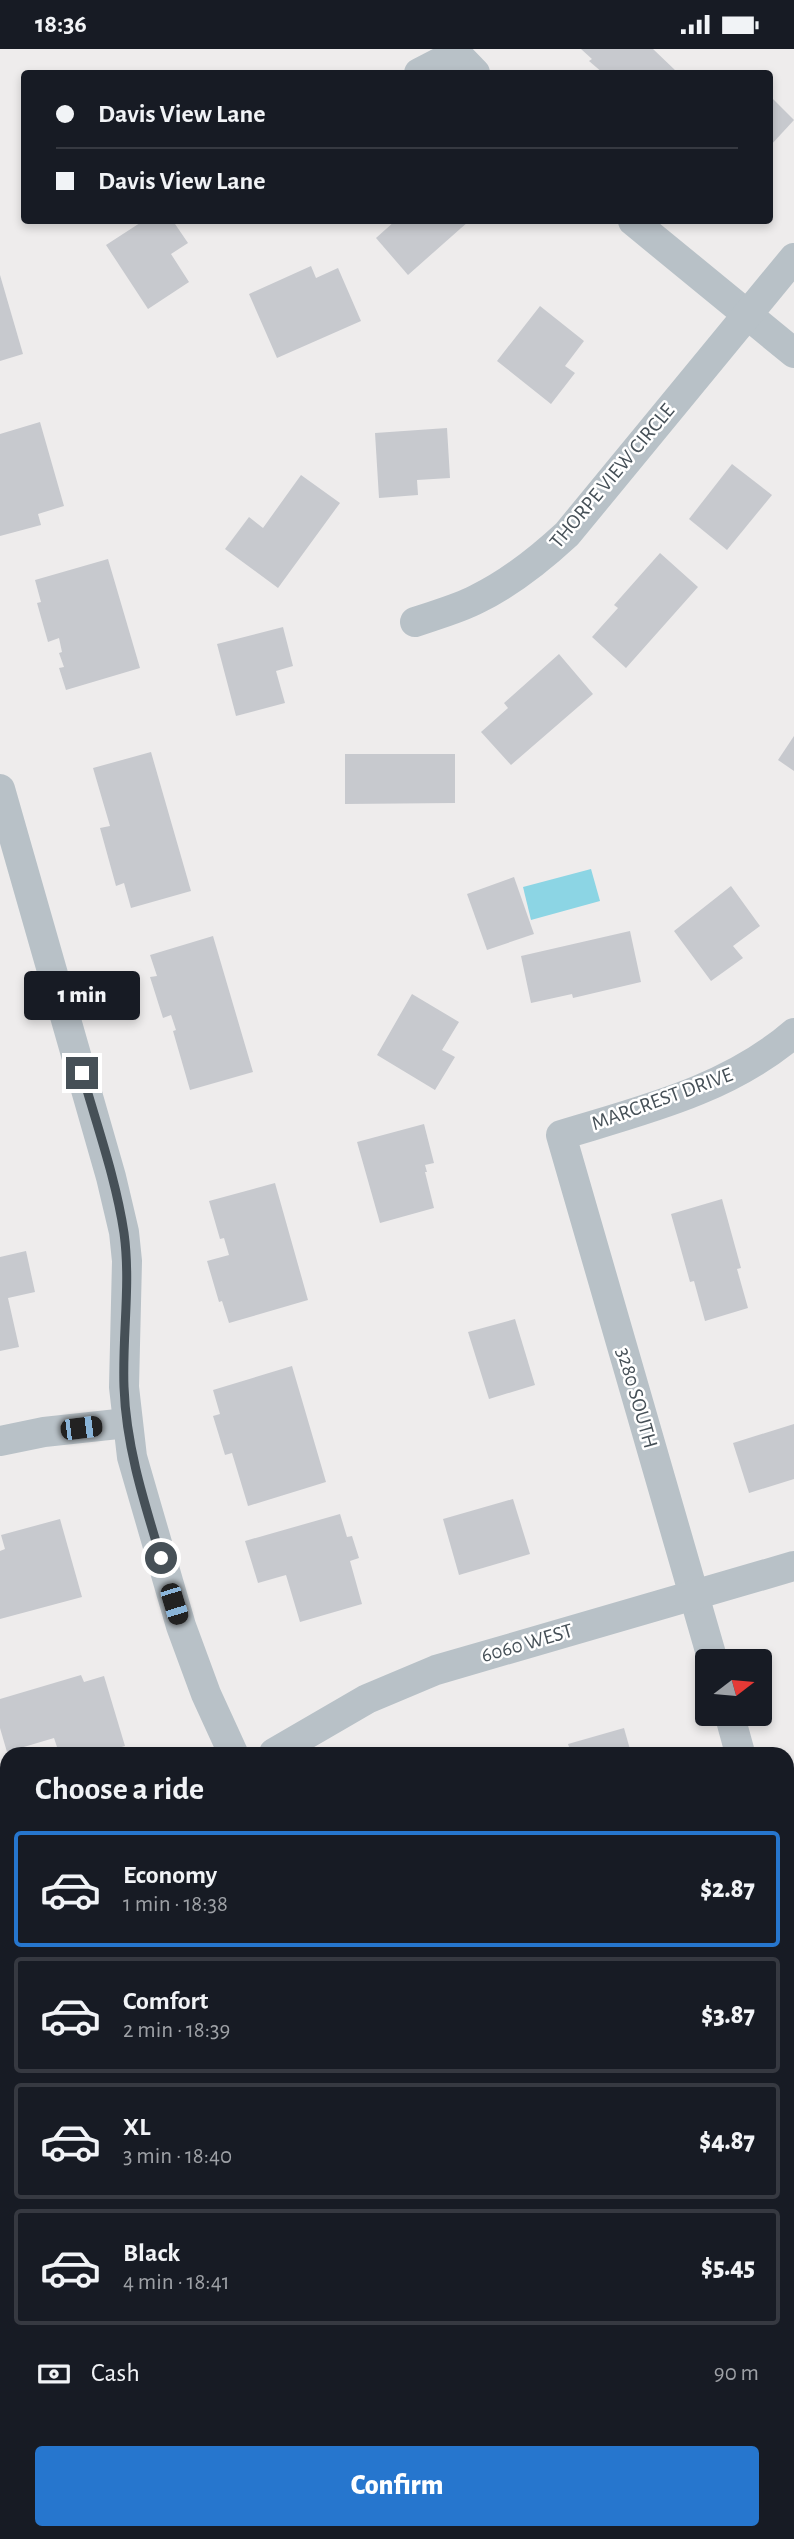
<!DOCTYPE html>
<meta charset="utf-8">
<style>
:root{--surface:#171b24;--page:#20242c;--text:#f1f3f6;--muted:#9ea1a6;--line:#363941;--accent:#2676ce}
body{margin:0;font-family:"Alegreya Sans",sans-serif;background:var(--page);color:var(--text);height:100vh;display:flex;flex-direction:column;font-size:26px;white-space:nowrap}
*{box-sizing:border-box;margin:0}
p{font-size:23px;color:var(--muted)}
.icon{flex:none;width:38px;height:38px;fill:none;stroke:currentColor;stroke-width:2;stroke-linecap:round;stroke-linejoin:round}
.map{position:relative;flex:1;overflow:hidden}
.drawer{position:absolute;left:0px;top:1698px;width:794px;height:793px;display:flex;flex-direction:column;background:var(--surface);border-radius:21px 21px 0 0;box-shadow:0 4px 10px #0003}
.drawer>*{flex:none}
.guide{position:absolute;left:21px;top:21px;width:752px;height:154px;border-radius:7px;box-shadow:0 4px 10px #0003;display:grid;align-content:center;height:154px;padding:0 35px;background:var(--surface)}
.needle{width:46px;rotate:74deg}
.controls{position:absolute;left:695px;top:1600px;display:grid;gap:14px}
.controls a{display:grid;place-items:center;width:77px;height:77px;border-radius:7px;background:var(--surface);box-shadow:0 4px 10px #0003;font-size:35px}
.end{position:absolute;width:32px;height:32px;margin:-16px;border:9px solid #465057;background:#fff;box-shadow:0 0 0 4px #fff}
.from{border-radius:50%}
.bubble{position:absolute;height:49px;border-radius:7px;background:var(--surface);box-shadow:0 4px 10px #0003;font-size:23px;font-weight:800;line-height:49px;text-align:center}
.car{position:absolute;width:21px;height:42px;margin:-21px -10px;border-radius:9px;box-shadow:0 0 5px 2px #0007;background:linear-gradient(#222 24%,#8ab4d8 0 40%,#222 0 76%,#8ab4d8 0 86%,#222 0)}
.guide b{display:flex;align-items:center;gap:24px;height:66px;font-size:26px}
.guide b+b{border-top:2px solid var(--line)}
.guide i{width:18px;height:18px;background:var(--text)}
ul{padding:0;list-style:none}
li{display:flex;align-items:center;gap:21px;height:116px;margin:0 14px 10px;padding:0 21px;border:4px solid var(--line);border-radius:7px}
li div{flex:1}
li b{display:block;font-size:26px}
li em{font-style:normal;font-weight:800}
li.active{border-color:var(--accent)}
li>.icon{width:63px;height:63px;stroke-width:1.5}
h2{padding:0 35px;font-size:32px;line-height:84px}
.pay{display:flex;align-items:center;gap:18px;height:77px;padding:0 35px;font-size:26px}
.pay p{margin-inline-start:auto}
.cta{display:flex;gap:14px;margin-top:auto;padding:14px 35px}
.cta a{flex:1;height:80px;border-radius:7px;background:var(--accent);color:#fff;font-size:28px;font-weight:800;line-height:80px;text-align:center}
.status{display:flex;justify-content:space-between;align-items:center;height:49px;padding:0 35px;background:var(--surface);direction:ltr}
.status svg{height:19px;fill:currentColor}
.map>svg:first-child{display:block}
.water{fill:#8cd5e4}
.building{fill:#c7c9ce}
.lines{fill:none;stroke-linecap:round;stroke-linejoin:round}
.street{stroke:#b8c1c7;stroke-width:30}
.route{stroke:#465057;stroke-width:9}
.labels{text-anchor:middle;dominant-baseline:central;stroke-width:5;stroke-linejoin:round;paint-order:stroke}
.street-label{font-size:21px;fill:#465057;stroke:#fff}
</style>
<div class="status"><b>18:36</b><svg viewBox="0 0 49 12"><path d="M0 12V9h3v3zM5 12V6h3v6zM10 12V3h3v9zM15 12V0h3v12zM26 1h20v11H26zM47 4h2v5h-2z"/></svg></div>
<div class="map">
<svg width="794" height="2490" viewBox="0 0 794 2490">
<rect width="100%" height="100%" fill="#eeecec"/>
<polygon class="water" points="591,820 600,852 531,871 523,838"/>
<g class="building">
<polygon points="581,0 653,0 676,22 673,24 603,24 589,12 592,10"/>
<polygon points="770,47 794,71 770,97"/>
<polygon points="143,172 173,172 188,194 171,205 189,233 148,260 106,196"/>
<polygon points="395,172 469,172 408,226 376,189"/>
<polygon points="311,217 316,229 338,219 361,272 277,309 249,245"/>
<polygon points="0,226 23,305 0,312"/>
<polygon points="540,257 584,292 565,317 575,324 551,355 497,312"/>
<polygon points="40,373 64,457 38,465 41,476 0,487 0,385"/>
<polygon points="447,379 450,429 417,431 418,446 379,449 375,384"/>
<polygon points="732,415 772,446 727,501 689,470"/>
<polygon points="301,426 340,454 278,539 225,500 249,468 263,479"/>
<polygon points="660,504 698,538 626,619 592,588 618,559 614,556"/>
<polygon points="108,510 140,619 66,641 59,619 64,618 59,604 62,603 59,589 48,593 37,554 41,553 35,531"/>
<polygon points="283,578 293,617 276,622 285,654 236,667 217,595"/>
<polygon points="559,605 593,645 511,716 481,683 508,659 504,654"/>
<polygon points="794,687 794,722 778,711"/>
<polygon points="151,703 191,842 131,859 124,834 116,837 100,779 110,777 93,719"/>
<polygon points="345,705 455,705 455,754 345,755"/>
<polygon points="514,828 534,885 487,901 467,845"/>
<polygon points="731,837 760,877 733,897 743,909 711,932 674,882"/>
<polygon points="630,882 641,933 573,949 572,945 531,954 521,907"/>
<polygon points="213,887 253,1023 190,1041 173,982 176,981 171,966 163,969 150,928 157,927 150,906"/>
<polygon points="412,945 459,973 442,1001 455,1008 435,1041 377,1006"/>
<polygon points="424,1075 434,1114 425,1116 427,1123 425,1123 434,1159 380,1174 357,1093"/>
<polygon points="275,1134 308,1251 229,1274 222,1252 219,1253 207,1212 229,1206 224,1189 220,1190 209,1152"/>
<polygon points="722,1150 741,1219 737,1220 748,1259 705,1272 694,1232 690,1233 671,1165"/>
<polygon points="26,1202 35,1243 8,1249 19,1298 0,1302 0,1208"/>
<polygon points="515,1270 535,1336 489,1350 468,1283"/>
<polygon points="292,1317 326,1433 248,1457 232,1404 225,1406 213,1367 220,1365 213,1341"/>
<polygon points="794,1375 794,1430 749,1444 733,1394"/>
<polygon points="513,1450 530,1505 459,1526 443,1470"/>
<polygon points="340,1465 347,1488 352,1487 359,1509 350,1512 362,1555 300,1573 286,1526 258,1534 245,1492"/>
<polygon points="60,1470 82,1548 0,1570 0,1502 5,1500 1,1486"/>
<polygon points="81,1626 84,1633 104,1627 125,1697 101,1704 59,1704 54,1689 7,1703 0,1679 0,1650"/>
<polygon points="624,1679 631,1704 571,1704 568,1695"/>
<polygon points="7,1924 7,2024 0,2026 0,1926"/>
<polygon points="7,2091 7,2212 5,2208 0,2211 0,2095"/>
<polygon points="794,2249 794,2359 788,2361 788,2251"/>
<polygon points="101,2483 174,2483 176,2490 103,2490"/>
<polygon points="214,2483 289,2483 291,2490 217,2490"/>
</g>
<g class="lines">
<g class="street">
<polyline points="452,0 475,24"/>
<polyline points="419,24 456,5"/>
<polyline points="633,172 794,304"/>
<path d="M415,573c20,-7 43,-13 62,-23 33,-16 63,-40 90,-65l227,-276"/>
<polyline points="0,740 111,1128 124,1183 127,1212 124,1338 132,1408 181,1577 206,1645 233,1704"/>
<polyline points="0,1392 44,1383 127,1374"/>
<path d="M713,1612l-152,-526c82,-25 167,-45 233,-102"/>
<polyline points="729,1664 740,1704"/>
<polyline points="274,1704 367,1650 436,1621 794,1517"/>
<polyline points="0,1844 7,1842"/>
<polyline points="788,1868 794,1890"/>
<polyline points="0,2450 7,2474"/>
<polyline points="788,2452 794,2450"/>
<polyline points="656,2490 679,2483"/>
</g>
</g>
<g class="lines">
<path class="route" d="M82,1024c15,53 34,106 42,160 7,52 -2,102 0,154 2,59 20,115 37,171"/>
</g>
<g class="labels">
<g class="street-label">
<text transform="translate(612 427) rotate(-50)">THORPE VIEW CIRCLE</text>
<text transform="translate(662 1050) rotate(-20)">MARCREST DRIVE</text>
<text transform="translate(637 1349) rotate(74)">3280 SOUTH</text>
<text transform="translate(527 1594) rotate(-16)">6060 WEST</text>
</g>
</g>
</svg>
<div class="controls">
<a><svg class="needle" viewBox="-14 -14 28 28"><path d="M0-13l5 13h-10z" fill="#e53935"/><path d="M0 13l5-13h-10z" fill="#9ea1a6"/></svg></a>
</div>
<i class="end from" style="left:161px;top:1509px"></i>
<i class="end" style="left:82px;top:1024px"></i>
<div class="bubble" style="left:24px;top:922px;width:116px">1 min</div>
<i class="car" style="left:81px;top:1379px;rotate:83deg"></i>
<i class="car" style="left:174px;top:1555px;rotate:163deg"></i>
<div class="guide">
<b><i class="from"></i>Davis View Lane</b>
<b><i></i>Davis View Lane</b>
</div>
<section class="drawer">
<h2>Choose a ride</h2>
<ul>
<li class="active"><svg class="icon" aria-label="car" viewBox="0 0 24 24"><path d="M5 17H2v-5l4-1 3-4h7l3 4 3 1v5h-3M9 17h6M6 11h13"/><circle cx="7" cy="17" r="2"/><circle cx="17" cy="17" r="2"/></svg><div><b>Economy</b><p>1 min · 18:38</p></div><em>$2.87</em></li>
<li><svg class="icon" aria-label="car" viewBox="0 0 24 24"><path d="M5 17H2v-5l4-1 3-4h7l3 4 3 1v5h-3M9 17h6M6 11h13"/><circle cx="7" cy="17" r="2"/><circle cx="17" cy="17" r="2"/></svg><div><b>Comfort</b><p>2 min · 18:39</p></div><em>$3.87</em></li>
<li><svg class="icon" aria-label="car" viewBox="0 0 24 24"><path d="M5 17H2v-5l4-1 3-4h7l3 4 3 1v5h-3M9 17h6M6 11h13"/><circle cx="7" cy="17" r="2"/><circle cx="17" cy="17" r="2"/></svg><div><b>XL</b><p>3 min · 18:40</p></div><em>$4.87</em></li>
<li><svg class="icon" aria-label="car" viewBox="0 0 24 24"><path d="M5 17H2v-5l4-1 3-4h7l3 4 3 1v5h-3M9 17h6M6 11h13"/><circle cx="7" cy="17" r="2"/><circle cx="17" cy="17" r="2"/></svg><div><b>Black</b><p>4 min · 18:41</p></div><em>$5.45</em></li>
</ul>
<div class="pay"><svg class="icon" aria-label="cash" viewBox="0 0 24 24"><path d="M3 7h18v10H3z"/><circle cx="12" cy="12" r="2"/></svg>Cash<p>90 m</p></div>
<div class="cta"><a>Confirm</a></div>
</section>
</div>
